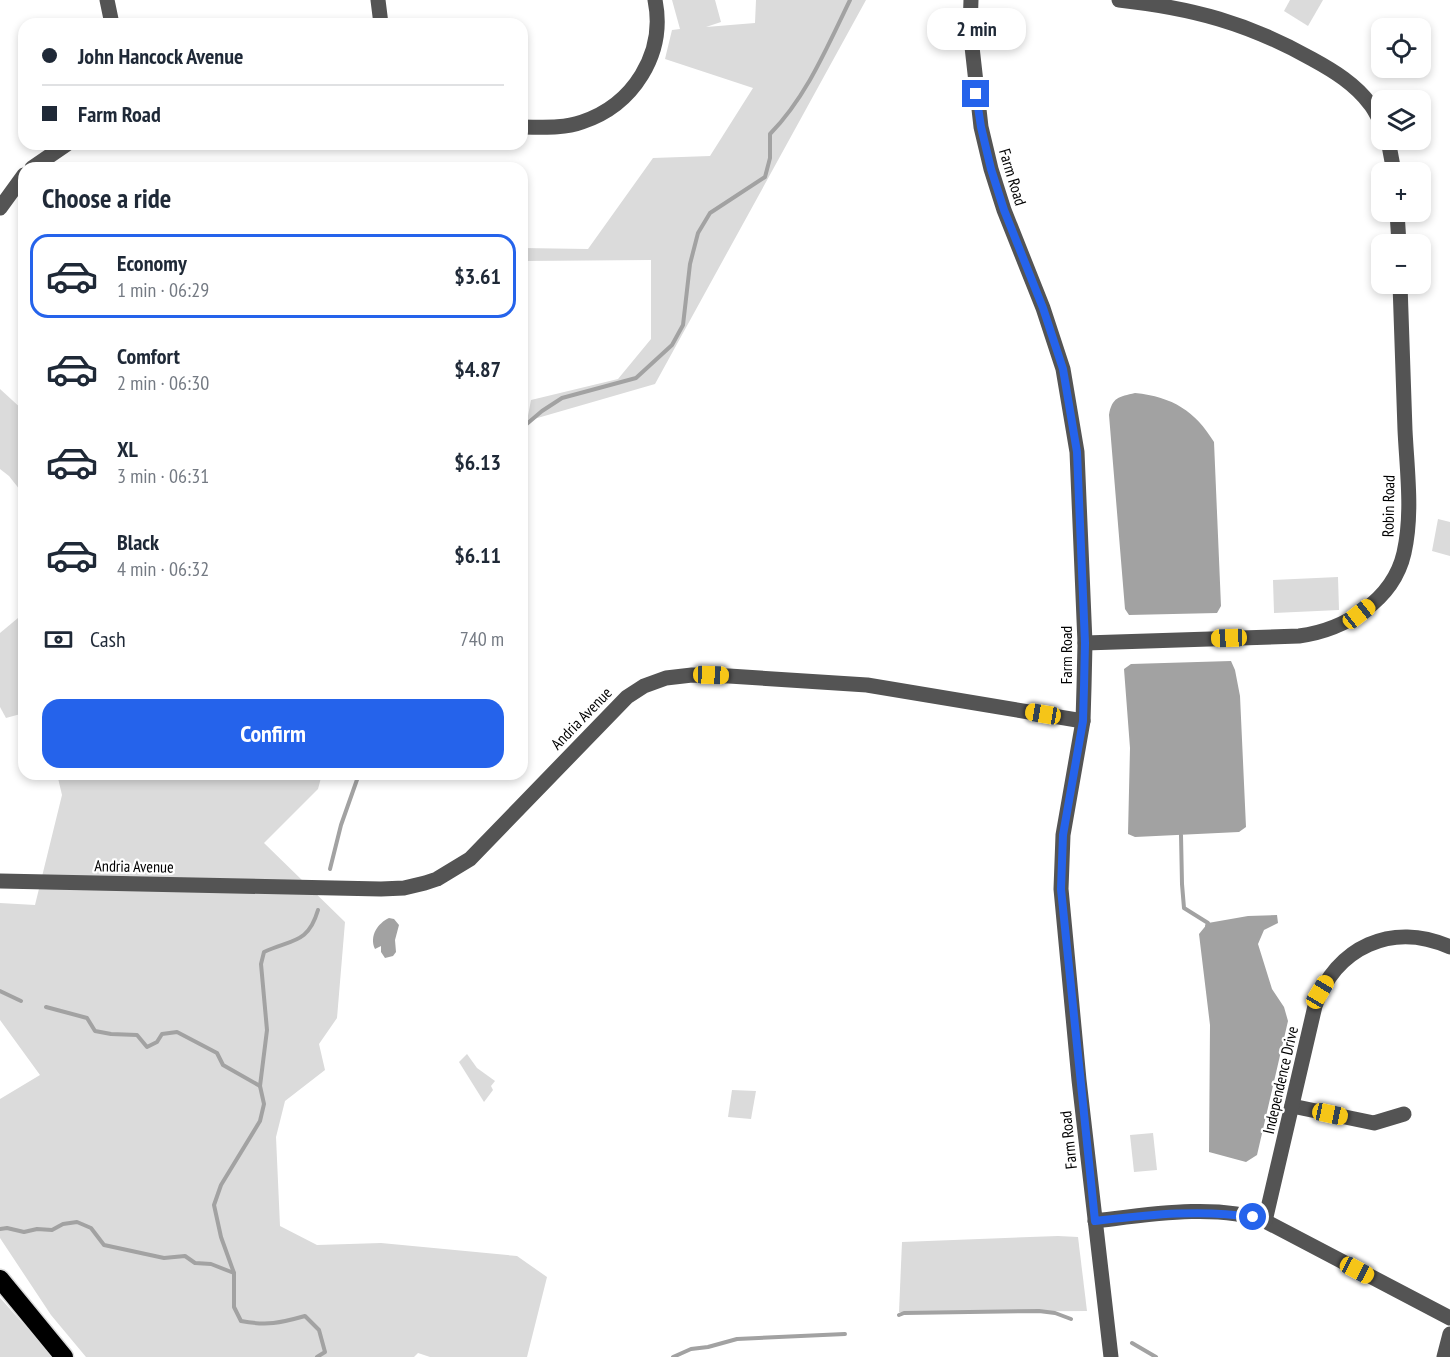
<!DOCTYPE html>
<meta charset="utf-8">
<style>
:root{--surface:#fff;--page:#f6f6f7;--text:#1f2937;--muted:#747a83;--line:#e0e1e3;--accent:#2563eb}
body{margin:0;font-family:"PT Sans Narrow",sans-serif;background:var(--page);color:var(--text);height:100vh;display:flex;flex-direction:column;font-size:22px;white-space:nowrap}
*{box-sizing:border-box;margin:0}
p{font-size:20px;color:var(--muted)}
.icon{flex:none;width:33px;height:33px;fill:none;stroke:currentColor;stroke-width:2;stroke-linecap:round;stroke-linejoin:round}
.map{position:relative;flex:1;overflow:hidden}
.panel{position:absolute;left:18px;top:162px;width:510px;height:618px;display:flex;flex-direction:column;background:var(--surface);border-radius:18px;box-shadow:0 3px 9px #0003}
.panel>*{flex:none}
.top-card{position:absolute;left:18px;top:18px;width:510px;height:132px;border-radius:18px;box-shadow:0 3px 9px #0003;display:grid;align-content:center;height:132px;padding:0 24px;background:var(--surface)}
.controls{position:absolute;left:1371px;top:18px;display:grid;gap:12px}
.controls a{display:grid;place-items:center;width:60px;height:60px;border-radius:12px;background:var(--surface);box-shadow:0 3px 9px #0003;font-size:30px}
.end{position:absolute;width:27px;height:27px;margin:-14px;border:8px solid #2563eb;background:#fff;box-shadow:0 0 0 3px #fff}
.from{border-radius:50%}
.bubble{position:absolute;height:42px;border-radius:18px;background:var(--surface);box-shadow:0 3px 9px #0003;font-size:20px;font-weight:800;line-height:42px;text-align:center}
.car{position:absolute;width:18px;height:36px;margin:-18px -9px;border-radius:8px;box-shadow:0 0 4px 2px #0007;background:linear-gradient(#f5c518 24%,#345 0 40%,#f5c518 0 76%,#345 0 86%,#f5c518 0)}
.top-card b{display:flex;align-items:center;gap:21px;height:57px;font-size:22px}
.top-card b+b{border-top:2px solid var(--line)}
.top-card i{width:15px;height:15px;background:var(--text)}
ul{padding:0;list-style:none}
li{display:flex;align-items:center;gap:18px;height:84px;margin:0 12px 9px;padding:0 12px;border:3px solid transparent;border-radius:18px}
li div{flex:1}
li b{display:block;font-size:22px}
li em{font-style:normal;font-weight:800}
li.on{border-color:var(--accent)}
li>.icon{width:54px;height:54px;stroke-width:1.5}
h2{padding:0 24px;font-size:27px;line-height:72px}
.pay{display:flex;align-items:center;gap:15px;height:66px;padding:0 24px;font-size:22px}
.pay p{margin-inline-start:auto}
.button{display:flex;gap:12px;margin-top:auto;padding:12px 24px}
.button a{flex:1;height:69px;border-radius:18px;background:var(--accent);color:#fff;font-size:24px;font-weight:800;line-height:69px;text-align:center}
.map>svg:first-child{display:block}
.green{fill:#dbdbdb}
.water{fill:#a2a2a2}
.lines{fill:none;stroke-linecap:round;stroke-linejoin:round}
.stream{stroke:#a2a2a2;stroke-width:4}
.highway-casing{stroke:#dbdbdb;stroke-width:21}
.minor{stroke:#545454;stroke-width:15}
.highway{stroke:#000;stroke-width:18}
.route{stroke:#2563eb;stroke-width:8}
.labels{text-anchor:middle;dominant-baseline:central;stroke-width:4.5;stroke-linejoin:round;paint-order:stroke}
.street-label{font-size:16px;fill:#000;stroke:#fff}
</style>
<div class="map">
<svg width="1450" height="1357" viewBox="0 0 1450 1357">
<rect width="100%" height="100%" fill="#fff"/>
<g class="green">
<polygon points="672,0 715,0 721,22 706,27 755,23 756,0 866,0 655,384 527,421 531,400 618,379 651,339 651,260 522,261 522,248 588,249 653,158 710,156 753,88 665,59 672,30 680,29"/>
<polygon points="1290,0 1323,0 1308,26 1284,11"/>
<polygon points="0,389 24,411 24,495 9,476 0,469"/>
<polygon points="1438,519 1450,522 1450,556 1432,551"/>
<polygon points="1338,577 1339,610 1274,613 1273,580"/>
<polygon points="24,613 24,713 6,718 0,707 0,633"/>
<polygon points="57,774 322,774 318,789 264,843 345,922 337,1018 319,1044 325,1070 285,1101 276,1137 280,1226 317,1245 381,1243 517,1256 547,1277 527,1357 430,1357 418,1353 414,1357 86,1357 51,1315 0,1238 0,1099 40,1075 0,1020 0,903 35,905 62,795"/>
<polygon points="467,1054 477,1068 495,1081 491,1086 493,1090 484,1102 459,1062"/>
<polygon points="732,1090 756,1091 751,1119 728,1117"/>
<polygon points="1153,1133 1157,1170 1134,1172 1130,1135"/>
<polygon points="1058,1236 1078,1237 1087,1311 899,1312 902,1242"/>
<polygon points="0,1298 2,1300 53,1357 0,1357"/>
</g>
<g class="water">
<path d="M1135,393c38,4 60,18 79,49l7,164 -4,7 -88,2 -4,-6 -16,-194c3,-18 10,-18 26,-22z"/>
<polygon points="1231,661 1235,670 1240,696 1246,827 1239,832 1135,837 1128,834 1130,748 1124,669 1131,664"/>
<polygon points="1277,915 1278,923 1264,930 1258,944 1272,989 1284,1007 1288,1021 1257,1155 1246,1162 1209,1152 1210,1025 1199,934 1208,923 1248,916"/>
<path d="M389,918l5,1 5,6 -4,15 1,12 -3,4 -8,2 -4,-6v-6l-6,3c-6,-13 3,-26 14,-31z"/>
</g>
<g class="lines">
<g class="stream">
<path d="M522,428l20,-17 20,-13 74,-20 36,-33 11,-20 7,-61 8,-31 12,-20 55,-36 5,-19v-24c37,-38 57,-87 80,-134"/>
<polyline points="1181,835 1182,884 1184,908 1208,923 1207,926"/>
<polyline points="330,869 341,825 359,774"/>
<polyline points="0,991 21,1001"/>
<polyline points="46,1007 87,1018 95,1031 111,1034 137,1035 147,1047 157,1042 162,1034 177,1032 217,1053 223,1065 260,1086"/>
<polyline points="0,1229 7,1228 24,1232 37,1229 52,1230 63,1224 77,1222 91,1228 104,1245 164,1258 185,1256 195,1263 211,1264 234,1273"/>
<polyline points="899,1315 904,1313 1039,1311 1055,1313 1071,1319"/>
<polyline points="1132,1343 1156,1357"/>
<path d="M317,1357l8,-5 -6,-22 -14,-14c-25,7 -38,10 -64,5l-7,-14v-34l-13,-36 -7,-32 7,-20 39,-64 4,-17 -4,-18 7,-56 -6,-66 3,-12c28,-13 44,-8 54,-42"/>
<polyline points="673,1357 691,1349 708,1347 737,1339 845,1334"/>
</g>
<defs>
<polyline id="highway" points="0,1279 64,1357"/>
</defs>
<use href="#highway" class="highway-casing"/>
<g class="minor">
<polyline points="107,0 112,24"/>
<polyline points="378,0 381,24"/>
<polyline points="971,0 970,29 981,127 991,169 1004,210 1043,308 1063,369 1077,452 1085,643 1084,687 1083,721 1063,835 1061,889 1079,1080 1111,1357"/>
<path d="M1119,0c73,8 129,23 193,59 22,12 43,25 58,45 5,6 8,14 12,20"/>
<path d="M522,127c20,0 40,2 60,-5 51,-17 84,-68 73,-122"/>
<polyline points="1388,140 1394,172"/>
<polyline points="32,168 67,144"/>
<polyline points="0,208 24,175"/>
<polyline points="1397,212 1399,244"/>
<path d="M1085,643l214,-7c45,-6 94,-35 105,-83 9,-40 3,-82 1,-123 -2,-49 -3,-98 -5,-146"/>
<polyline points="0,881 381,889 404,888 425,883 437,879 470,859 627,697 644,686 666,678 692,675 729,676 867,685 1083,721"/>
<polyline points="1292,1106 1374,1123 1404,1114"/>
<path d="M1095,1221c51,-6 121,-18 170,0l185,97"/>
<path d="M1265,1221l50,-215c21,-59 77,-85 135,-59"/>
<polyline points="1444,1357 1450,1334"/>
</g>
<use href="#highway" class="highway"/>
</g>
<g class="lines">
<path class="route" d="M976,94l5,33 10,42 13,41 39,98 20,61 14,83 8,191 -1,44 -1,34 -20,114 -2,54 34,332c54,-6 103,-12 158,-4"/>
</g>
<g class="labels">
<g class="street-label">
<text transform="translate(1013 177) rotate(73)">Farm Road</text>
<text transform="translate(1388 506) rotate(-89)">Robin Road</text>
<text transform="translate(1066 655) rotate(-90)">Farm Road</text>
<text transform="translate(581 718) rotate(-46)">Andria Avenue</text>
<text transform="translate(134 866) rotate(1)">Andria Avenue</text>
<text transform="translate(1280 1080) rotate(-77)">Independence Drive</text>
<text transform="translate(1068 1140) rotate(-96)">Farm Road</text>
</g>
</g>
</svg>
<div class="controls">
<a><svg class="icon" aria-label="locate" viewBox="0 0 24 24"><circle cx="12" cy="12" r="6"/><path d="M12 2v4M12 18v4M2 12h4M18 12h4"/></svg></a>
<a><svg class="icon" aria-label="layers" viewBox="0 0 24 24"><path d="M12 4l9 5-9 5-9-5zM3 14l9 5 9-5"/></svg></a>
<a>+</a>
<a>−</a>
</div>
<i class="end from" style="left:1253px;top:1217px"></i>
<i class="end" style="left:976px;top:94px"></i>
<div class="bubble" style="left:927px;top:8px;width:99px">2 min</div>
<i class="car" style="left:1359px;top:614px;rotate:52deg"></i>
<i class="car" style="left:1229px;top:638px;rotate:268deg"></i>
<i class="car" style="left:711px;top:675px;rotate:92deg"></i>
<i class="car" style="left:1043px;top:714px;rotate:280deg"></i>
<i class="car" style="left:1320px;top:992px;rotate:31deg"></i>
<i class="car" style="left:1330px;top:1114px;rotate:102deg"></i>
<i class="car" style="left:1357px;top:1270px;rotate:118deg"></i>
<div class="top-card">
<b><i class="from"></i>John Hancock Avenue</b>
<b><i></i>Farm Road</b>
</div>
<section class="panel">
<h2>Choose a ride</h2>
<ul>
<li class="on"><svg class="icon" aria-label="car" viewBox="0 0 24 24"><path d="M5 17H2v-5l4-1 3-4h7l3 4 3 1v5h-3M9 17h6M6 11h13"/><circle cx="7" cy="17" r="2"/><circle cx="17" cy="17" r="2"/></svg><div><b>Economy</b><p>1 min · 06:29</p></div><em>$3.61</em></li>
<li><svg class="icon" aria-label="car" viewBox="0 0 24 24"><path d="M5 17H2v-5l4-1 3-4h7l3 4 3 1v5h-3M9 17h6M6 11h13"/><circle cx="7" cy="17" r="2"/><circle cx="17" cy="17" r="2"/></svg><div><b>Comfort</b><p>2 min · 06:30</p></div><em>$4.87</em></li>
<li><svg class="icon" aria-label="car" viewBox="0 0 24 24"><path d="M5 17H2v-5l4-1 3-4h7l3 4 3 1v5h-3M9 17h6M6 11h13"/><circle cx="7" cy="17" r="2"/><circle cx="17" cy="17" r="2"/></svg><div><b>XL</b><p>3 min · 06:31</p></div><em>$6.13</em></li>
<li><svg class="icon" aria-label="car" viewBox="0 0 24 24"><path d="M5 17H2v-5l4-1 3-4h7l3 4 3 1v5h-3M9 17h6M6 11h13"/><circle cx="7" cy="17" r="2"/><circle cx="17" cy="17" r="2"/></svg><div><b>Black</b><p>4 min · 06:32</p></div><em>$6.11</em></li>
</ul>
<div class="pay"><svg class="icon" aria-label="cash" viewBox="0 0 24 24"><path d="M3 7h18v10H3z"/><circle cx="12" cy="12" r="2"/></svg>Cash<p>740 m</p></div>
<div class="button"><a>Confirm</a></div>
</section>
</div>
